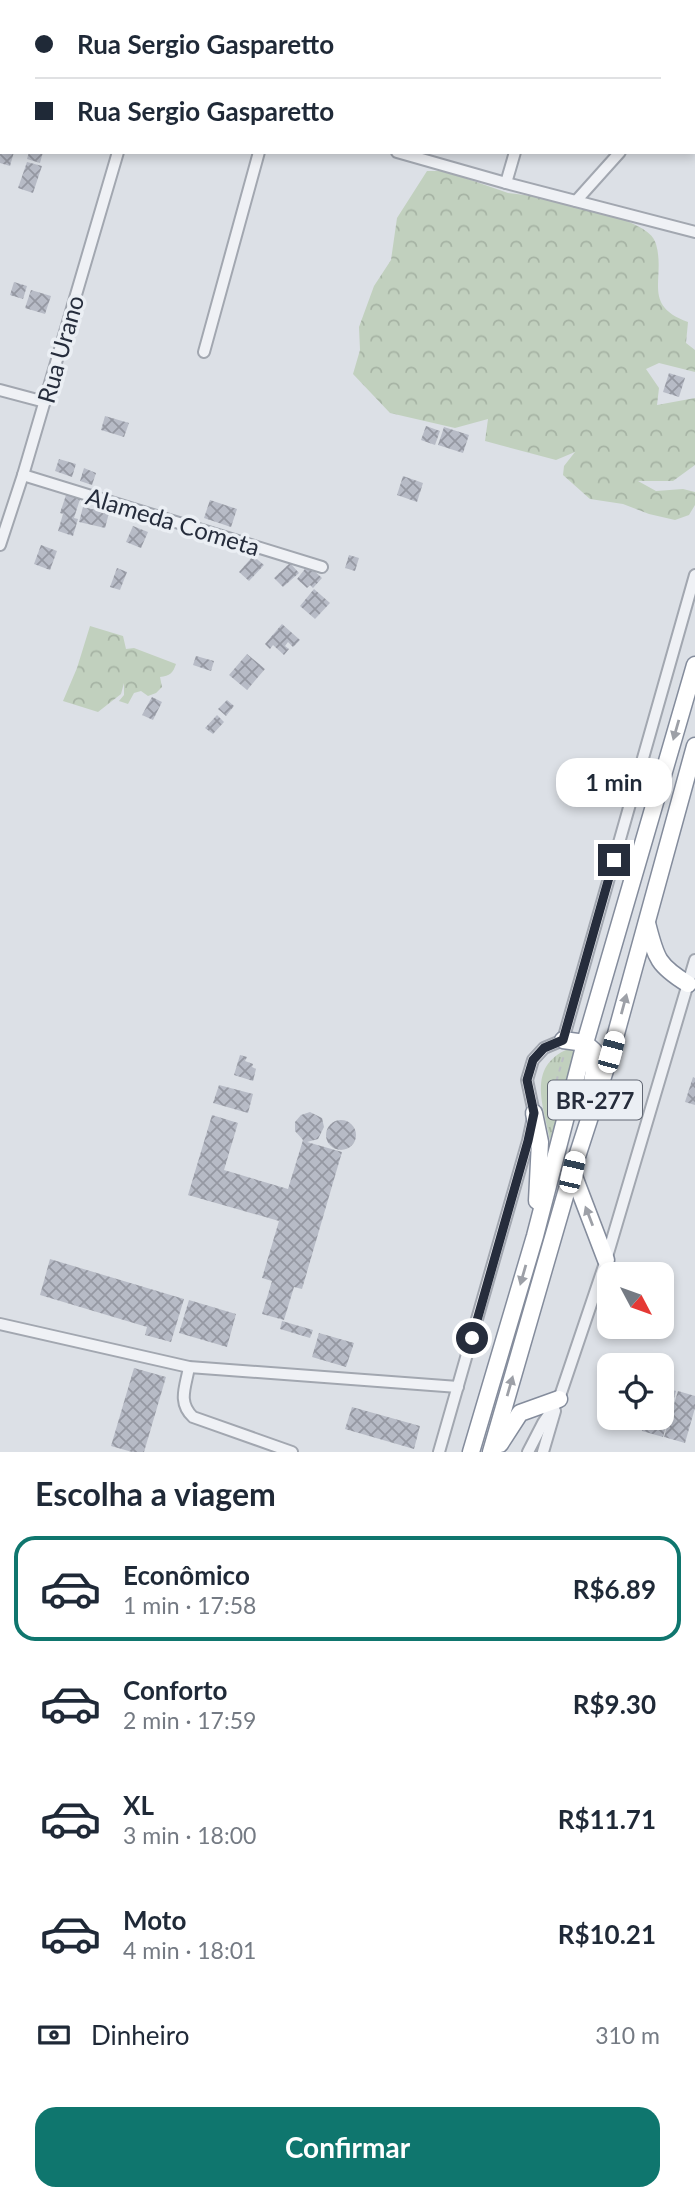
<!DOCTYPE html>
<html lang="pt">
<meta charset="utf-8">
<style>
:root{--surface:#fff;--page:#f6f6f7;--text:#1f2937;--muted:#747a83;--line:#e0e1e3;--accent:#0f766e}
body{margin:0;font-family:Lato,sans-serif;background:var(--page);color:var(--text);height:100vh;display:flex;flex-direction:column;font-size:26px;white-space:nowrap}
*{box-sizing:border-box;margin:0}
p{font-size:23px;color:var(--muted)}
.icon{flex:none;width:38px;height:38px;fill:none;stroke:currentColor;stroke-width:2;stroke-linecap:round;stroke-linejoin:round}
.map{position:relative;height:1452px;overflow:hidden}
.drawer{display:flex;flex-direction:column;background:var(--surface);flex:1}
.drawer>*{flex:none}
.top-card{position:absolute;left:0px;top:0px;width:696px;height:154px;box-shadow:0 4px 10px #0003;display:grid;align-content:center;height:154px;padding:0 35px;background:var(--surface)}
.needle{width:46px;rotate:131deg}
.controls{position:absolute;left:597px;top:1262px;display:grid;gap:14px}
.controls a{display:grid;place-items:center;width:77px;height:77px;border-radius:14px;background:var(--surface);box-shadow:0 4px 10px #0003;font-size:35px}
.end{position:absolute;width:32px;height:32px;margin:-16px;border:9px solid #262d3c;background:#fff;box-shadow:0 0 0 4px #fff}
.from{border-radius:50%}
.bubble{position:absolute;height:49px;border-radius:21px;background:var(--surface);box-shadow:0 4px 10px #0003;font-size:23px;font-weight:700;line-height:49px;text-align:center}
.car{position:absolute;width:21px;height:42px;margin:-21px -10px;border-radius:9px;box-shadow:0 0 5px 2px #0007;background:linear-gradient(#fff 24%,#345 0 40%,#fff 0 76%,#345 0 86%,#fff 0)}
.top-card b{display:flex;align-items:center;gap:24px;height:66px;font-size:26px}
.top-card b+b{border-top:2px solid var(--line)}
.top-card i{width:18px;height:18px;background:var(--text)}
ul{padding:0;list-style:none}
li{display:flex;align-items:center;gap:21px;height:105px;margin:0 14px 10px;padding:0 21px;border:4px solid transparent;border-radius:21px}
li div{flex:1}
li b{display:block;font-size:26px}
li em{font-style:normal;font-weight:700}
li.current{border-color:var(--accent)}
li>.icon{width:63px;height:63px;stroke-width:1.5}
h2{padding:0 35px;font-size:32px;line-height:84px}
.pay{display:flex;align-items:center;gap:18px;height:77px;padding:0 35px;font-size:26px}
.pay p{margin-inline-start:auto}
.primary-button{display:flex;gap:14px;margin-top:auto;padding:14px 35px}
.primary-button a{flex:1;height:80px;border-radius:21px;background:var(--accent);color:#fff;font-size:28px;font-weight:700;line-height:80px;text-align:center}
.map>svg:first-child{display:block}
.grass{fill:url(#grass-tufts)}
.forest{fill:url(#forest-crowns)}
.building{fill:url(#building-cross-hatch)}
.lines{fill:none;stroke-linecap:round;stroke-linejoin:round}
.minor-casing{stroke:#a2a7b0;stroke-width:14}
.highway-casing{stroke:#848c9c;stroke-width:19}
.path{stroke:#bbbec5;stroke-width:2;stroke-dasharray:5 5;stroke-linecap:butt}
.minor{stroke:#eff1f5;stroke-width:10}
.highway{stroke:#fff;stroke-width:16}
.oneway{fill:#9da0a7}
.route{stroke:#262d3c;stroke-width:9}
.labels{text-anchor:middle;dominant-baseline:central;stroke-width:7;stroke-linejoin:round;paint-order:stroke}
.shield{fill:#ebeff4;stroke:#616773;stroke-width:2}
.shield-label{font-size:23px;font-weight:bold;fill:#262d3c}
.street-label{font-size:24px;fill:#262d3c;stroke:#ebeff4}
</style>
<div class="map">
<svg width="695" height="1452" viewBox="0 0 695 1452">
<defs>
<pattern id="grass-tufts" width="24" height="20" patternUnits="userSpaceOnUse" patternTransform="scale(1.75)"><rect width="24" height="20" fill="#c1d0be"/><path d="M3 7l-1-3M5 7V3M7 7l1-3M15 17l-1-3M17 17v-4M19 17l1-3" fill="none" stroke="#a6b3a4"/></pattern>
<pattern id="forest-crowns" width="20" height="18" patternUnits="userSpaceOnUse" patternTransform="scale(1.75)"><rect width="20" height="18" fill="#c1d0be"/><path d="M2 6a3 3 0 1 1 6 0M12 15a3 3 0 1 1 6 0" fill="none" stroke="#a6b3a4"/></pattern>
<pattern id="building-cross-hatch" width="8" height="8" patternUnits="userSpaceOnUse" patternTransform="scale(1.75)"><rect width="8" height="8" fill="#b7bbc6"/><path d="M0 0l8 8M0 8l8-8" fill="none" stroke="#9598a2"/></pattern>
</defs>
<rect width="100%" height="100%" fill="#dce0e6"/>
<path class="grass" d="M568,1049l9,1 -27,90c-6,-34 -24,-73 18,-91z"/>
<g class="forest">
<path d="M427,171h18l63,22 51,6 59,15c10,11 33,13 38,30 10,35 -15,61 32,78l-2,21 9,7v22l-36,-9 -13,6 13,19 -2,17 38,-7v67l-22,16h-35l18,10 27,-2 12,3v13l-6,10 -14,5 -26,-6 -26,-10 -33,-5 -27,-24 1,-9 11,-14 -19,8 -71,-19 3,-22 -33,9 -65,-15 -37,-39 7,-24 -1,-23 15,-41 17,-26 6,-42z"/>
<path d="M90,626l33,10 3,13 8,-1 42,16c-3,9 -6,12 -16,13l2,10 -6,6 -8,3 -7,-5 -7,2 -6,11 -9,-3 5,-6v-12l-3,11 -23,18 -35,-11 14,-33z"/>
</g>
<g class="building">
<polygon points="0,152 14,152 10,166 0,163"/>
<polygon points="29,152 43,152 40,163 27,159"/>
<polygon points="27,162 42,166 33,193 18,188"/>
<polygon points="14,282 27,286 23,299 10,295"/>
<polygon points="31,290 51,296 45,314 25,308"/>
<polygon points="669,373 685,378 679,397 663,392"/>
<polygon points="105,416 129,423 124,437 101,430"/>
<polygon points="426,426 440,431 435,445 421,440"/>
<polygon points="444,427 469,435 463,453 438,445"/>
<polygon points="59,459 76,464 72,477 55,471"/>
<polygon points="84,468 96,473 92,485 80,481"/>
<polygon points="403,476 423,483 417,502 397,495"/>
<polygon points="67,492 81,496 74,518 78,519 73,536 58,531 63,514 60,513"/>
<polygon points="210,500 237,509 231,527 204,518"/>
<polygon points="83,507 109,513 105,528 79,522"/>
<polygon points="133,526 148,532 141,548 126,542"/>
<polygon points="41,545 57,551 50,570 34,564"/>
<polygon points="349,555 359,558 355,571 345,568"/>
<polygon points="253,556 264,565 249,581 239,572"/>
<polygon points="290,563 299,573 283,587 274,578"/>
<polygon points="308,565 322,578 313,588 310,585 307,588 297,579"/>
<polygon points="117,568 127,572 120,590 110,587"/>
<polygon points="314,589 330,603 315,619 300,606"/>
<polygon points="282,624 300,640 293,647 288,642 285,646 289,649 284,655 273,645 270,649 265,644"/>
<polygon points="247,654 265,669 247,690 229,675"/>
<polygon points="196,656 214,661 211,671 193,665"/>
<polygon points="152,697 162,702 153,720 142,715"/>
<polygon points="227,700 234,706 226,716 218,709"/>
<polygon points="217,715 224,722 213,734 205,728"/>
<polygon points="240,1055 247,1057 245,1061 253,1064 252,1067 256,1069 253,1081 234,1075"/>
<polygon points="693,1077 695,1078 695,1105 685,1102"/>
<polygon points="219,1085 253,1094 248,1113 213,1103"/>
<polygon points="310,1112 322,1118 324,1127 318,1139 307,1142 342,1152 302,1289 294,1287 284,1320 262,1314 272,1281 262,1278 279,1221 188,1195 212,1115 238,1123 224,1170 288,1189 303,1140 295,1131 295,1122 301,1115"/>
<circle cx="341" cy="1135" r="15"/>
<polygon points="50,1259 184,1299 171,1342 145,1335 147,1327 40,1295"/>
<polygon points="189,1300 236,1314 227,1347 179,1333"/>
<polygon points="282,1321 313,1330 310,1338 280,1329"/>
<polygon points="319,1333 354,1343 346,1367 312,1357"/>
<polygon points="134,1368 166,1377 144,1452 132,1452 111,1446"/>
<polygon points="662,1387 676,1391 663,1437 642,1431 646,1418 662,1418"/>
<polygon points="678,1391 695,1396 695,1408 685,1443 664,1437"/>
<polygon points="352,1407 420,1426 414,1449 345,1429"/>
<polygon points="617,1418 645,1418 642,1429 616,1421"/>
</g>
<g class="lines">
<defs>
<g id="minor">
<polyline points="559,2 559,0"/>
<polyline points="0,42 2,43"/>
<polyline points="695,69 695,68"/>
<polyline points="397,152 506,183 695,232"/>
<polyline points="506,183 515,152"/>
<polyline points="576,201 620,152"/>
<polyline points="204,352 259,152"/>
<polyline points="0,390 45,402"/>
<polyline points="23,475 322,567"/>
<polyline points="0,545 23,475 118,152"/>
<polyline points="0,1324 189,1367 458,1387"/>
<path d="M189,1367c-3,19 -12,35 4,50l99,35"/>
<polyline points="439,1452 528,1141 534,1113 527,1080 533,1060 544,1048 563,1040 695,575"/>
<polyline points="528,1452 543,1423 559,1399 606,1260 695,960"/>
<polyline points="543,1452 555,1411"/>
</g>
<g id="highway">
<path d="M647,923c9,35 10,42 41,61"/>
<polyline points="563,1040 585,1043 594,1051 594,1071 591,1087"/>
<polyline points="534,1113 540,1142 537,1201"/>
<polyline points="572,1171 606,1260"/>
<polyline points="500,1444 520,1413 559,1399"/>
<polyline points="471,1452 535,1236 585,1043 695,665"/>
<polyline points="491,1452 572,1172 611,1052 695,746"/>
</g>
</defs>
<use href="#minor" class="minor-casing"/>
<use href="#highway" class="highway-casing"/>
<g class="path">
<polyline points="16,2 16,0"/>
<polyline points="548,1110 564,1055"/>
</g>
<use href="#minor" class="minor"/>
<use href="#highway" class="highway"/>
</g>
<defs><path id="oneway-solid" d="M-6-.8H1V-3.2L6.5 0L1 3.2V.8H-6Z" transform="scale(1.75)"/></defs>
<g class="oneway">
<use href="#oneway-solid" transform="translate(676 730) rotate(106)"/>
<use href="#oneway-solid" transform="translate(624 1004) rotate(-75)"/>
<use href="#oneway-solid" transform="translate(589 1216) rotate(-111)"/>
<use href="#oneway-solid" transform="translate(523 1275) rotate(106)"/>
<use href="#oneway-solid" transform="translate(510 1386) rotate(-74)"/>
</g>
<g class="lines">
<polyline class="route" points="472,1338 528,1141 534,1113 527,1080 533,1060 544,1048 563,1040 614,860"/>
</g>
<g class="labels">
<rect class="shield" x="548" y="1080.5" width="94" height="39" rx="5"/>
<g class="shield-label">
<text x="595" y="1100">BR-277</text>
</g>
<g class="street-label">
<text transform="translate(60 349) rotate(-74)">Rua Urano</text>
<text transform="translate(173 521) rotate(17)">Alameda Cometa</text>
</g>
</g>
</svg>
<div class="controls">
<a><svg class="needle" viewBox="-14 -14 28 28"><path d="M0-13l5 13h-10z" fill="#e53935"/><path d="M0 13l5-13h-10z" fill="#747a83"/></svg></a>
<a><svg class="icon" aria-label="locate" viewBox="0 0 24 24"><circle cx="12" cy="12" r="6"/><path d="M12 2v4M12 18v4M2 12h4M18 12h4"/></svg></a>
</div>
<i class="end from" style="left:472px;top:1338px"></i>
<i class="end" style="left:614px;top:860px"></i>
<div class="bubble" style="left:556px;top:758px;width:116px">1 min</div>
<i class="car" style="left:611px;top:1052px;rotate:15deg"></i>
<i class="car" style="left:572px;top:1172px;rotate:13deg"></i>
<div class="top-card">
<b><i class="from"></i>Rua Sergio Gasparetto</b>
<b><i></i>Rua Sergio Gasparetto</b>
</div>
</div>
<section class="drawer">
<h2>Escolha a viagem</h2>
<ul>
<li class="current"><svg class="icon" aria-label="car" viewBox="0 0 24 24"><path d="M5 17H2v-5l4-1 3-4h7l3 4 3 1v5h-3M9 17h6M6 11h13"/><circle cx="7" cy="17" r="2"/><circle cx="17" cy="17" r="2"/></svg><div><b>Econômico</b><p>1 min · 17:58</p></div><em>R$6.89</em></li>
<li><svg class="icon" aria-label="car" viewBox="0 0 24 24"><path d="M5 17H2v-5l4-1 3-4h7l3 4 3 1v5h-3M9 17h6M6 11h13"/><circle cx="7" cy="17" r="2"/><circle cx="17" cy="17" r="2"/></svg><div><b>Conforto</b><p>2 min · 17:59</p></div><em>R$9.30</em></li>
<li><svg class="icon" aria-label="car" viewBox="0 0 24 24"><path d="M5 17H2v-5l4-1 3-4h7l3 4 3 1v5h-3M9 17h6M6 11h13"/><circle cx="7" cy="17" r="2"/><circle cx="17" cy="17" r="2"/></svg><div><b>XL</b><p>3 min · 18:00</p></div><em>R$11.71</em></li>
<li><svg class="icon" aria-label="car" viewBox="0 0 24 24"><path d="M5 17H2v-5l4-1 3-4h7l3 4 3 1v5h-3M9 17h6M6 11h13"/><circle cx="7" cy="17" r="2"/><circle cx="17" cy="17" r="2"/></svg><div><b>Moto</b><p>4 min · 18:01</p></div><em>R$10.21</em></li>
</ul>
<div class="pay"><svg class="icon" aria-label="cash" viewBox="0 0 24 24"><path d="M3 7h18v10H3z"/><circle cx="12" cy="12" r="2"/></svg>Dinheiro<p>310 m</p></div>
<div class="primary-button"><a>Confirmar</a></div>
</section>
